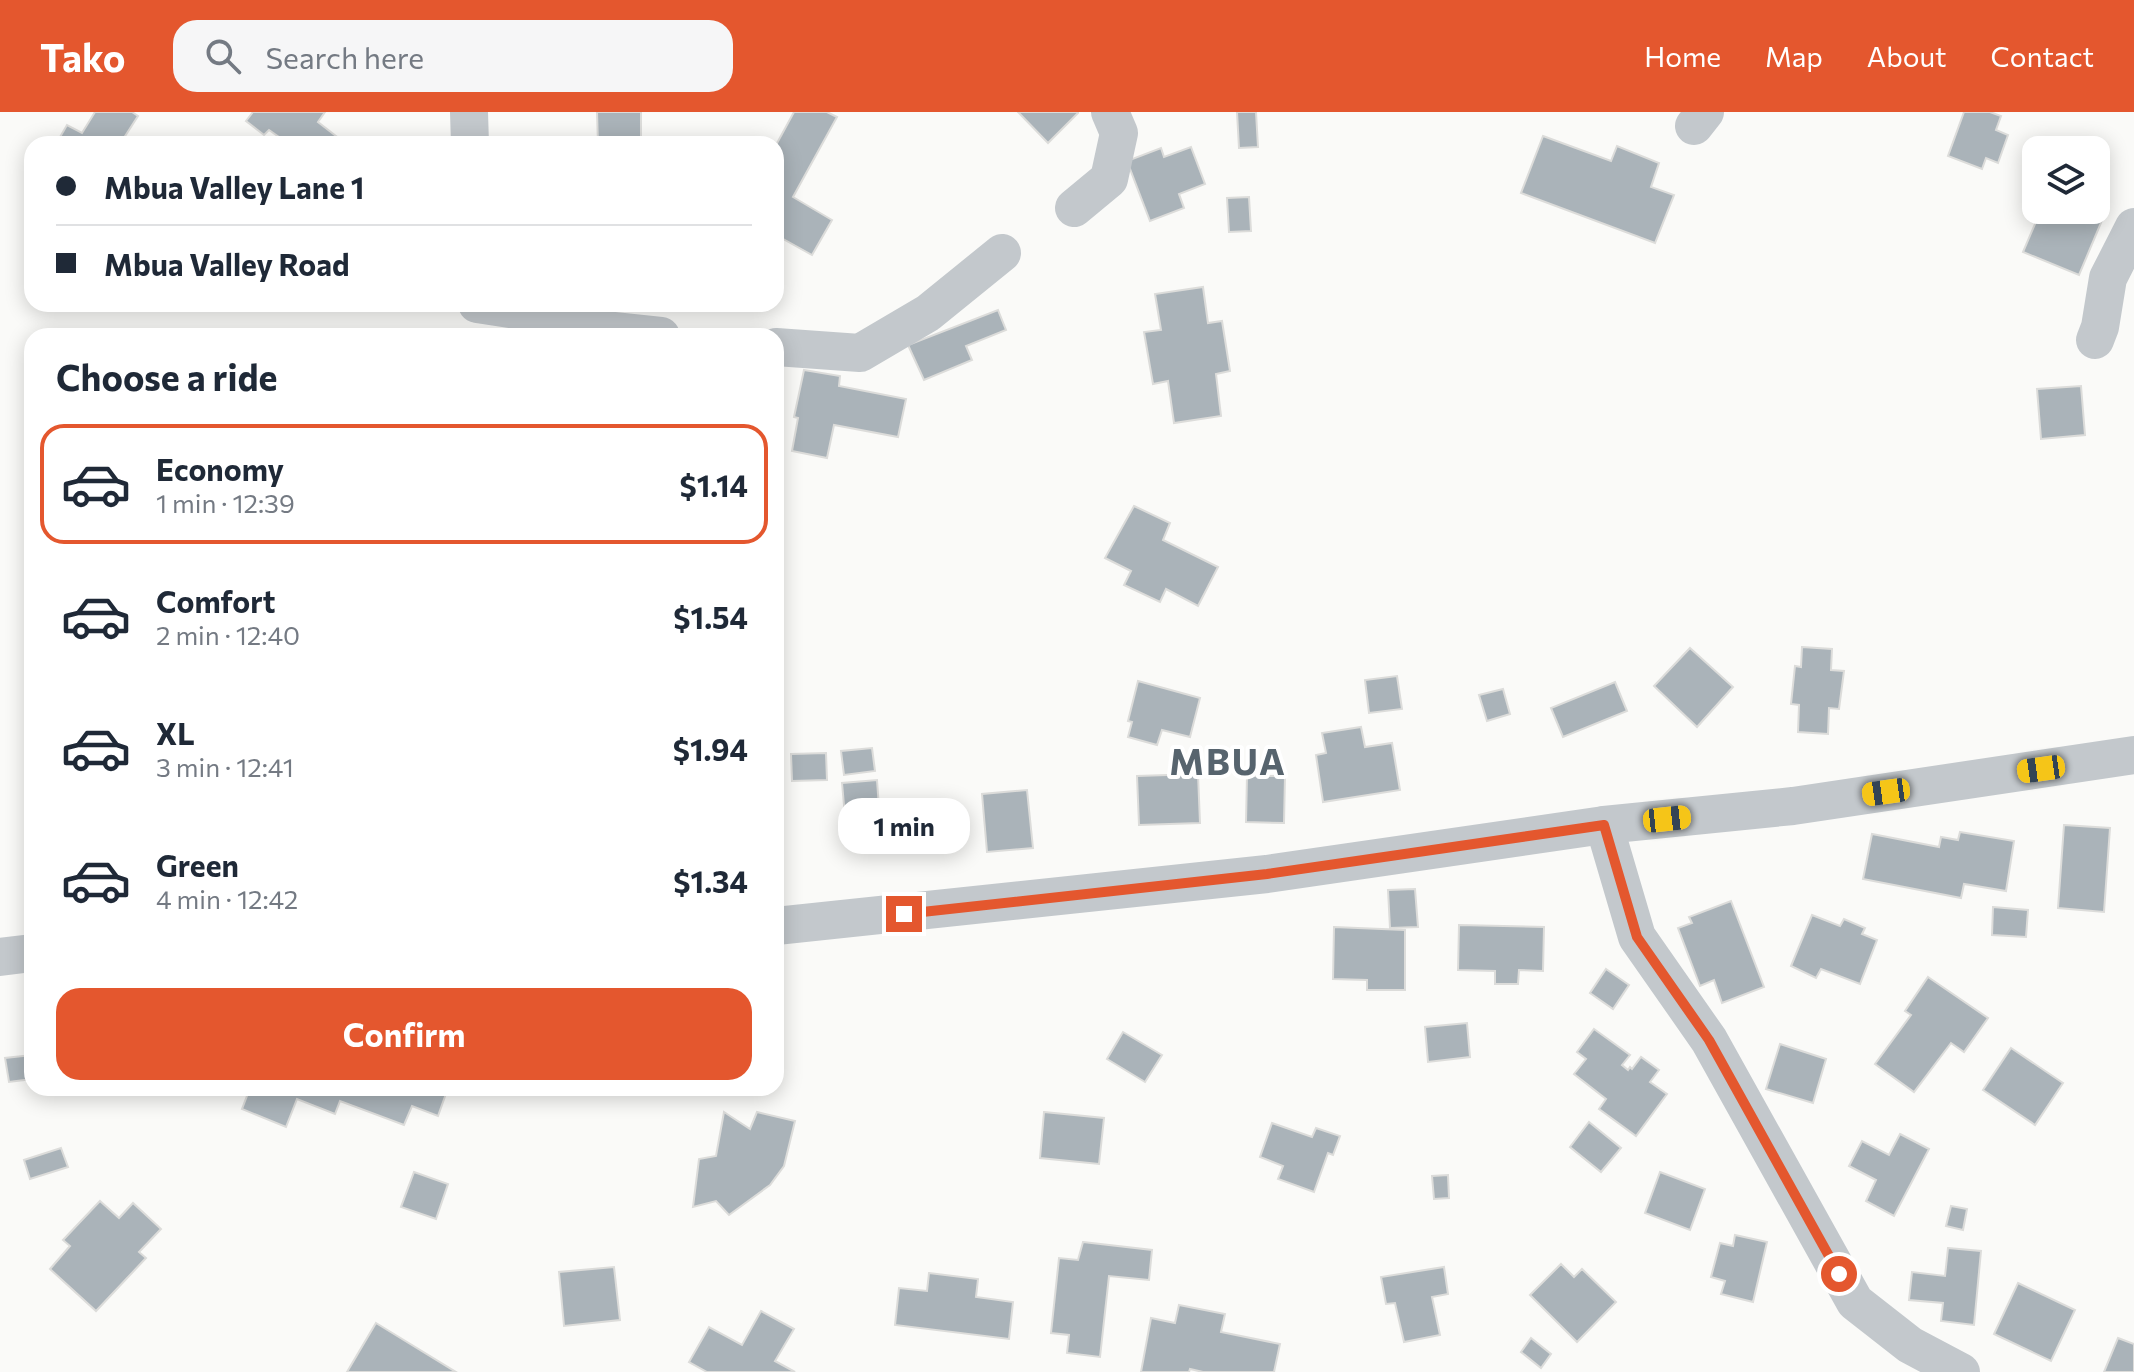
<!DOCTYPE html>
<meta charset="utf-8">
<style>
:root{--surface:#fff;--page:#f6f6f7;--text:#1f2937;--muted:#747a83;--line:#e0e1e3;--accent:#e4572e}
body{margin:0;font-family:Commissioner,sans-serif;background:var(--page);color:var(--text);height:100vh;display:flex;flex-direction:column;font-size:30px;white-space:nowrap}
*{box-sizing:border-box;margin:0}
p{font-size:26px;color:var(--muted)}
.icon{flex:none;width:44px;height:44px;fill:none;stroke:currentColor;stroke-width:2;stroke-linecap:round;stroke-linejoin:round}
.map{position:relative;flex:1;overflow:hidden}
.details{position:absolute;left:24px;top:216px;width:760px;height:768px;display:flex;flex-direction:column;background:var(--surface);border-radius:24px;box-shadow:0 4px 20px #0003}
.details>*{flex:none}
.hud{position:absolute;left:24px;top:24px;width:760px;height:176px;border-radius:24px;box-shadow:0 4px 20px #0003;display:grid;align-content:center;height:176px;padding:0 32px;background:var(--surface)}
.fabs{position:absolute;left:2022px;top:24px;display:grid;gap:16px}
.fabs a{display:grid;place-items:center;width:88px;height:88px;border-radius:16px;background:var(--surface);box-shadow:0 4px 20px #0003;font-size:40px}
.end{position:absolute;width:36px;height:36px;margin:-18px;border:10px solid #e4572e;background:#fff;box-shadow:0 0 0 4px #fff}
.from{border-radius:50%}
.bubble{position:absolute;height:56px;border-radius:24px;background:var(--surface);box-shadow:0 4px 20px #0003;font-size:26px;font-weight:700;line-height:56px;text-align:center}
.car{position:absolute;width:24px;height:48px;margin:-24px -12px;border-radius:10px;box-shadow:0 0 6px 2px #0007;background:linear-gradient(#f5c518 24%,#345 0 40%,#f5c518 0 76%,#345 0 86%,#f5c518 0)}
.hud b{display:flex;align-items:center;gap:28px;height:76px;font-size:30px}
.hud b+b{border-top:2px solid var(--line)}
.hud i{width:20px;height:20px;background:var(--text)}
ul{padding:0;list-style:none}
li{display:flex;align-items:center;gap:24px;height:120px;margin:0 16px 12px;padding:0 16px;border:4px solid transparent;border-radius:24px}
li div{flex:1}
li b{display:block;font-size:30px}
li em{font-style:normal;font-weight:700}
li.selected{border-color:var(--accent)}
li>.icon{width:72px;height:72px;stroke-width:1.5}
h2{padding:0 32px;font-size:36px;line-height:96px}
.cta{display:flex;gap:16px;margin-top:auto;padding:16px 32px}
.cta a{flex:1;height:92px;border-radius:24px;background:var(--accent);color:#fff;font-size:32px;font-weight:700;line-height:92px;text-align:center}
header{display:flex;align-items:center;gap:48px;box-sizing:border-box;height:112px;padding:0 40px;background:var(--accent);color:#fff}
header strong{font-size:38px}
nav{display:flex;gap:44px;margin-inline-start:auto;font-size:28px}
.search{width:560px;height:72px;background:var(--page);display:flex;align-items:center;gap:20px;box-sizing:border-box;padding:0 28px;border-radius:24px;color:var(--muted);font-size:30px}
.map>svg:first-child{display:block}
.building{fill:#aab3b9;stroke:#dcdcda;stroke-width:2}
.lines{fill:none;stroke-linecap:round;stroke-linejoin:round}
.street{stroke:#c3c8cc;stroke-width:38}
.route{stroke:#e4572e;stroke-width:10}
.labels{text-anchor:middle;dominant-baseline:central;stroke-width:8;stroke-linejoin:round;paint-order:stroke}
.district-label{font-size:36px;font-weight:bold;letter-spacing:2px;fill:#57646e;stroke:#fff}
</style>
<header>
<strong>Tako</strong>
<div class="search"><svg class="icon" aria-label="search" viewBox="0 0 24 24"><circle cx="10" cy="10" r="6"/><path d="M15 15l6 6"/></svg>Search here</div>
<nav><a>Home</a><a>Map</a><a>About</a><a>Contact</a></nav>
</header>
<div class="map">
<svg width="2134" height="1260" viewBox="0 0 2134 1260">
<rect width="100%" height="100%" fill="#fafaf8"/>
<g class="building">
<polygon points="95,0 132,0 138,4 120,32 56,32 67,13 82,21"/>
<polygon points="253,0 325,0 318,10 345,31 289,32 269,18 264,23 246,9"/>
<polygon points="597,0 641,0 641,31 664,32 598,32"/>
<polygon points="794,0 827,0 837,5 793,85 832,108 812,143 776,123 776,33"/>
<polygon points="1018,0 1078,0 1078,1 1048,31"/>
<polygon points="1237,0 1256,0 1258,35 1239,36"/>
<polygon points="1964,0 1990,0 2001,4 1996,18 2008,23 1998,51 1986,46 1982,57 1948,44"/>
<polygon points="1543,24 1611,49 1617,34 1659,51 1651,75 1674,83 1655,131 1521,81"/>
<polygon points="1191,35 1205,72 1179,82 1184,96 1150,109 1127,49 1161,36 1164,45"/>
<polygon points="1249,85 1251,119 1229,120 1227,86"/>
<polygon points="2041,98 2084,98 2103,106 2079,163 2023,140"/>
<polygon points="1203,175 1208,211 1222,209 1230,259 1216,262 1221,304 1174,311 1168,269 1153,272 1144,220 1161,218 1155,182"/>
<polygon points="998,198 1006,218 966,234 972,248 924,268 908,233"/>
<polygon points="804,258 840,264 839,274 906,287 898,325 834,313 827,346 792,339 798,306 794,305"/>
<polygon points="2081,274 2085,323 2041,327 2037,277"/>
<polygon points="1134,394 1170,411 1163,428 1218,455 1198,494 1166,477 1160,490 1124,473 1131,459 1105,446"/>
<polygon points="1802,535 1832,537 1831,558 1844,559 1839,597 1829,596 1828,622 1798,620 1799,593 1791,592 1795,554 1801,555"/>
<polygon points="1690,536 1733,575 1697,615 1654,574"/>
<polygon points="1397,564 1402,597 1369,601 1365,568"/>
<polygon points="1138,569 1200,586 1190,625 1162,618 1157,633 1128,625 1132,610 1128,609"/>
<polygon points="1615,570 1627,599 1563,625 1551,596"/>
<polygon points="1503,577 1510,602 1487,609 1479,583"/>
<polygon points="1361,615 1365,635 1392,631 1400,678 1323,690 1316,643 1326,641 1322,621"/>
<polygon points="872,636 875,659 844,663 841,639"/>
<polygon points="826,641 827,668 792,669 791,642"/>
<polygon points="1198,662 1200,711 1139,713 1137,664"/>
<polygon points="1247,664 1285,664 1284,711 1246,710"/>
<polygon points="877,668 881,724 847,726 842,671"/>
<polygon points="1027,678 1033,736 987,740 982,682"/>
<polygon points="2064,713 2110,716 2104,800 2058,796"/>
<polygon points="1960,720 2014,729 2006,779 1964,772 1961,786 1863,767 1872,722 1939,735 1941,725 1958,728"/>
<polygon points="1415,777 1418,815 1390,816 1388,778"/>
<polygon points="1731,789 1764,875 1722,891 1714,868 1700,874 1678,816 1692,811 1689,805"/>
<polygon points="1993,795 2028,798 2026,825 1992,823"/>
<polygon points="1812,803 1840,814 1844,807 1865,816 1862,822 1877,828 1860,872 1821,857 1816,866 1791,854"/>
<polygon points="1459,813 1544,815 1543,859 1519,858 1518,872 1495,872 1495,859 1458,858"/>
<polygon points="1334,815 1405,818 1405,878 1367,878 1367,868 1333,867"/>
<polygon points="1606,857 1629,873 1613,897 1590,881"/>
<polygon points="1928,865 1988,906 1964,940 1951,931 1914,980 1875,952 1911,903 1905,899"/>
<polygon points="1467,911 1470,945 1428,950 1425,915"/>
<polygon points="1594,917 1630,943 1622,953 1628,958 1630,955 1632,957 1641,945 1659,958 1650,970 1667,982 1636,1024 1599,997 1606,987 1574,962 1586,947 1577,940"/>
<polygon points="1123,920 1162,943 1145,970 1107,947"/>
<polygon points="1780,932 1826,947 1813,991 1766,977"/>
<polygon points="2011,936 2063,971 2035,1013 1983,978"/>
<polygon points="32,943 32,967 9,970 5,946"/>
<polygon points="250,976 382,976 394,981 395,976 448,976 438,1004 412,994 404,1013 340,989 335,1002 297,987 286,1015 242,997"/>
<polygon points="724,1000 750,1017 757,1000 795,1009 784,1054 770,1073 729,1103 716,1089 693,1095 699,1047 716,1044"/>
<polygon points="1044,1000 1104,1006 1099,1052 1040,1046"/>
<polygon points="1589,1010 1621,1036 1601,1060 1570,1035"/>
<polygon points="1272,1011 1312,1025 1316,1016 1340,1024 1333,1043 1328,1041 1314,1080 1278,1067 1283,1054 1260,1045"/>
<polygon points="1900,1022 1929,1037 1894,1104 1866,1089 1876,1068 1849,1054 1862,1029 1889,1043"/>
<polygon points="61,1036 68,1055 30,1067 24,1048"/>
<polygon points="414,1060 448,1072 436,1107 401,1095"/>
<polygon points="1660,1060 1705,1077 1690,1118 1645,1101"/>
<polygon points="1448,1063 1449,1086 1434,1087 1432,1064"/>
<polygon points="100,1089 119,1106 133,1091 161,1117 139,1140 146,1146 96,1199 50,1157 70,1134 63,1128"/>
<polygon points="1951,1094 1967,1097 1963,1118 1946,1114"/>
<polygon points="1735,1123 1767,1130 1753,1190 1721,1182 1725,1169 1711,1165 1720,1131 1733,1134"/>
<polygon points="1083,1130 1152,1138 1149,1168 1109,1164 1100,1245 1067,1241 1069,1223 1051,1221 1059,1146 1078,1148"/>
<polygon points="1948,1136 1981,1139 1974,1213 1941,1209 1943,1191 1909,1188 1912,1160 1945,1164"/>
<polygon points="1561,1152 1574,1165 1582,1157 1616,1190 1577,1230 1530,1183"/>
<polygon points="614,1155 620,1208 564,1214 559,1160"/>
<polygon points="1444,1155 1448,1182 1432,1185 1440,1223 1404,1230 1395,1191 1386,1192 1381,1165"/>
<polygon points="929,1161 978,1167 976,1185 1013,1190 1009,1227 895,1213 899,1176 927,1179"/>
<polygon points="2018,1171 2075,1198 2051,1249 1994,1222"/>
<polygon points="1179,1193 1225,1202 1221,1220 1280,1232 1274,1260 1203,1260 1190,1257 1189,1260 1141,1260 1151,1206 1175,1211"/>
<polygon points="761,1199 794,1217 775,1249 795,1260 707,1260 689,1250 709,1215 742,1233"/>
<polygon points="376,1211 456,1260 347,1260"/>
<polygon points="1531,1226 1551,1242 1541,1256 1521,1240"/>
<polygon points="2118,1226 2134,1232 2134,1260 2104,1260"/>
</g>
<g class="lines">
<g class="street">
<polyline points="469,0 470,32"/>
<polyline points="1694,14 1705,0"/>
<polyline points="1074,96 1109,67 1119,21 1110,0"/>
<polyline points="477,192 549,203 604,218 661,224"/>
<polyline points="2095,228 2100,215 2108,166 2134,115"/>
<polyline points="776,235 860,241 928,201 1002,141"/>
<polyline points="1604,713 1637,825 1709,928 1855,1190 1910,1233 1961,1260"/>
<polyline points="776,814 1267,762 1604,713 1793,694 2134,643"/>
<polyline points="0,845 32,841"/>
</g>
</g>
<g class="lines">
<polyline class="route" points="904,802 1267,762 1604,713 1637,825 1709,928 1839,1162"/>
</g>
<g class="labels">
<g class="district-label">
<text x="1228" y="648">MBUA</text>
</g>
</g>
</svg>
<div class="fabs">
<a><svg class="icon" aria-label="layers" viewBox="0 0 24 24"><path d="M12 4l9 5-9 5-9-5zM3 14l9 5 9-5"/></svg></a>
</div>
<i class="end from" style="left:1839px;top:1162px"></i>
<i class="end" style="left:904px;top:802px"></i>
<div class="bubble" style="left:838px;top:686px;width:132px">1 min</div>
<i class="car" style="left:2041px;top:657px;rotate:262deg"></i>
<i class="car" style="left:1886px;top:680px;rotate:262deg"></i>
<i class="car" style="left:1667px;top:707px;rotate:84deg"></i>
<div class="hud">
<b><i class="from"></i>Mbua Valley Lane 1</b>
<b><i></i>Mbua Valley Road</b>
</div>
<section class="details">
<h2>Choose a ride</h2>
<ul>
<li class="selected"><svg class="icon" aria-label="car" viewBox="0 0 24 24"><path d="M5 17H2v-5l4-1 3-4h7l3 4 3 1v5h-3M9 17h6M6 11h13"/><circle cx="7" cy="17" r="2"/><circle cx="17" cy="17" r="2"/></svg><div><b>Economy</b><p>1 min · 12:39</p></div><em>$1.14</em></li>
<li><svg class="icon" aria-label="car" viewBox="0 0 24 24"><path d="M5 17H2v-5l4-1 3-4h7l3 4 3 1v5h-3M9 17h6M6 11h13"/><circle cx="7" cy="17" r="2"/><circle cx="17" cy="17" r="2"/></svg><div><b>Comfort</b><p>2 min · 12:40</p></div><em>$1.54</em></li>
<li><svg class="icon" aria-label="car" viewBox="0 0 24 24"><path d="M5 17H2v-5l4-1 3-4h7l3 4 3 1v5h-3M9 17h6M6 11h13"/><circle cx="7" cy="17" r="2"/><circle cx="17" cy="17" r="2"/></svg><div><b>XL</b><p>3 min · 12:41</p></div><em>$1.94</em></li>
<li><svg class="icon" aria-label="car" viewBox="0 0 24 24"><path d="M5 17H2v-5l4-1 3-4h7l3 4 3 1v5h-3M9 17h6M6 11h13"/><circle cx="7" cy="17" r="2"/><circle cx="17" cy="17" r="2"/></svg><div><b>Green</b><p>4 min · 12:42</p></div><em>$1.34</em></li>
</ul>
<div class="cta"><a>Confirm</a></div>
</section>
</div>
